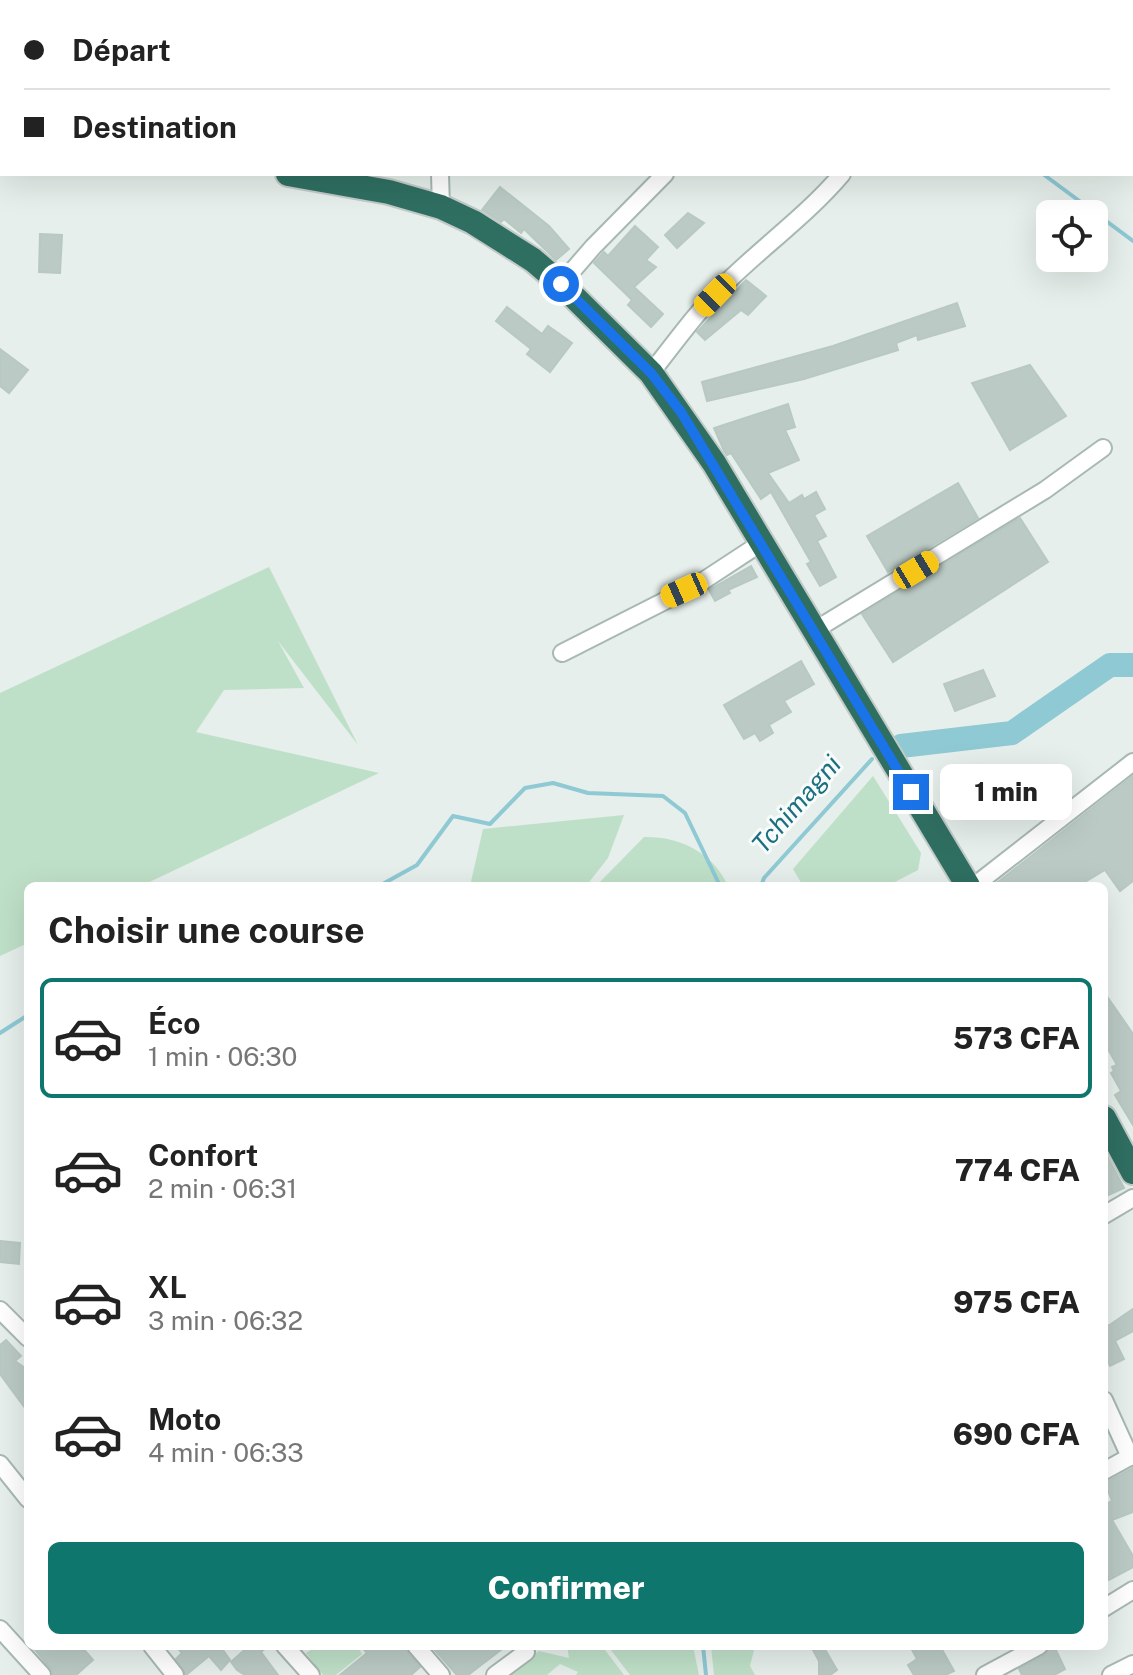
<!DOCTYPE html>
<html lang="fr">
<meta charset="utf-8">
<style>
:root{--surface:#fff;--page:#f6f6f6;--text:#222;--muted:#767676;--line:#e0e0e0;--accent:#0f766e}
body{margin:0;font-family:"Public Sans",sans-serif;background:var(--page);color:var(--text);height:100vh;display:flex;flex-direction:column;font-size:30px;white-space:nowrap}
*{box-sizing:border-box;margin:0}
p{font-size:26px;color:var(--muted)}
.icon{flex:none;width:44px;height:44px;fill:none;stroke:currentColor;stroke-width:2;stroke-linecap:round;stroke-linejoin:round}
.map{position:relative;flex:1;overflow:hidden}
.details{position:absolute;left:24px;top:882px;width:1084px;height:768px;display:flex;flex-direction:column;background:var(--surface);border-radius:12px;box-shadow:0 8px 32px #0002}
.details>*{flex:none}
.banner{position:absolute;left:0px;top:0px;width:1134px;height:176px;box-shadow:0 8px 32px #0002;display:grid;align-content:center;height:176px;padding:0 24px;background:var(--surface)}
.tools{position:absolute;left:1036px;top:200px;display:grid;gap:16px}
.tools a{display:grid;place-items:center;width:72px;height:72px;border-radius:12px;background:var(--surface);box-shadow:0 8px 32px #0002;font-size:40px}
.end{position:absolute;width:36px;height:36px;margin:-18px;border:10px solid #1a73e8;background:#fff;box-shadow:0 0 0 4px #fff}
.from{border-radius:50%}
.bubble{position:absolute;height:56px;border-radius:12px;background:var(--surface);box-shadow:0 8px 32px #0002;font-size:26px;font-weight:800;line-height:56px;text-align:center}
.car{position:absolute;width:24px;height:48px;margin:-24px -12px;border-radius:10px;box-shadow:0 0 6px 2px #0007;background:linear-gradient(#f5c518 24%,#345 0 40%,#f5c518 0 76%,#345 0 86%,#f5c518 0)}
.banner b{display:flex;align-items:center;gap:28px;height:76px;font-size:30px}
.banner b+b{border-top:2px solid var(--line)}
.banner i{width:20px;height:20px;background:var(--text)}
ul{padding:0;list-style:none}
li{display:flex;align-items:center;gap:24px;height:120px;margin:0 16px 12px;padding:0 8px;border:4px solid transparent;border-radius:12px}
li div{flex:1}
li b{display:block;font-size:30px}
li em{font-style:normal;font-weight:800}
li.current{border-color:var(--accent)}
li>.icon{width:72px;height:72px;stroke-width:1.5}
h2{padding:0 24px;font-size:36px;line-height:96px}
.primary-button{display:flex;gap:16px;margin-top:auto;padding:16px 24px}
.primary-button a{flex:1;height:92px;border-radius:12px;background:var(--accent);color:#fff;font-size:32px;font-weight:800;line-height:92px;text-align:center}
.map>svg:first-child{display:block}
.green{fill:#bfe0c8}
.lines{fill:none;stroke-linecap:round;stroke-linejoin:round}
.stream{stroke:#8ec9d4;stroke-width:4}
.river{stroke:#8ec9d4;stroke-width:24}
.building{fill:#bbcac4;stroke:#b8c9c2;stroke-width:2}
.minor-casing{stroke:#a8b8b2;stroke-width:20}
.highway-casing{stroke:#c2cac8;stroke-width:28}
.minor{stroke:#fff;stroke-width:16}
.highway{stroke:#2f6f62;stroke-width:24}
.route{stroke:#1a73e8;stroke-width:10}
.labels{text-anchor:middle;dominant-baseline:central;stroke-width:6;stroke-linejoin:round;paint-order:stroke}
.water-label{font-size:26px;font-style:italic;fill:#1c6f80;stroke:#f7fbf9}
</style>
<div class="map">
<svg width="1133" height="1675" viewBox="0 0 1133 1675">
<rect width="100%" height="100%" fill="#e6efeb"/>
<g class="green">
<polygon points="269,567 358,745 278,641 304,688 224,690 196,732 379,773 141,886 28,886 28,943 0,956 0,693"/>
<polygon points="873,776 921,853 918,870 887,886 803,886 793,869"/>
<polygon points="624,815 608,858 586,886 470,886 483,829"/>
<path d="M644,837c36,-1 69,16 84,49h-132z"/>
<polygon points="317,1646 357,1646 362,1654 336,1675 323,1675 306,1653"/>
<polygon points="567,1646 602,1646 624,1675 576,1675 578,1672 560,1664 547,1675 505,1675 539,1651 569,1658"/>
<polygon points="608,1646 693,1646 699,1675 630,1675"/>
<polygon points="711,1646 755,1646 750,1666 755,1675 714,1675"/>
</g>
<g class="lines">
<g class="stream">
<polyline points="703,0 705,2"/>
<polyline points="1043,174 1133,241"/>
<polyline points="379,886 417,865 453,816 490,824 525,788 553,783 588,793 663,796 685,813 720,886"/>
<polyline points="761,886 764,878 872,759"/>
<polyline points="0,1033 28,1015"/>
<polyline points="703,1646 706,1675"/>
</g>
<polyline class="river" points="901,746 1012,733 1110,665 1133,665"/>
</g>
<g class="building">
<polygon points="500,187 549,226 569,249 556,260 524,229 521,233 504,219 501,222 482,210"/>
<polygon points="688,213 704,223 677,248 665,235"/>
<polygon points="635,226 658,247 646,260 656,267 634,287 663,314 651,327 628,305 632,300 594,263 604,252 608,256"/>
<polygon points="40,234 62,235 60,273 39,272"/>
<polygon points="746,280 766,296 748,315 741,310 705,340 697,332"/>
<polygon points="957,303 965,326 918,340 917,335 896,343 898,350 804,379 707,401 702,382 833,346"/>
<polygon points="507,307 542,334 548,326 572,343 550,372 527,354 531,349 496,321"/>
<polygon points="0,349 28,370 9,393 0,386"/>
<polygon points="1030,365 1066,416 1010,450 972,383"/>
<polygon points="788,404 795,427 785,430 799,460 768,473 789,503 802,495 804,499 816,492 825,509 814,515 826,536 817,541 836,577 820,586 807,564 811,562 771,492 761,499 731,453 727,455 724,451 714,428"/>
<polygon points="958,483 978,518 888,572 867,536"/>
<polygon points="1020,518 1048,562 893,662 862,614"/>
<polygon points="751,566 757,577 728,590 730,593 715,601 709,590"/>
<polygon points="801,661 814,684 784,701 791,712 769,725 773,733 760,741 755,733 744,739 724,705"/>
<polygon points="983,670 995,696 955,711 944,684"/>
<polygon points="1133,776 1133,881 1120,891 1105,870 1078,886 993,886"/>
<polygon points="1104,992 1133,1034 1133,1125 1115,1095 1121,1091 1111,1073 1114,1071 1112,1067 1117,1065 1104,1042"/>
<polygon points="1104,1150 1124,1188 1104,1197"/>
<polygon points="0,1241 20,1243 19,1264 0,1262"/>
<polygon points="1133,1309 1133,1331 1115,1341 1124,1359 1110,1366 1104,1354 1104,1318 1108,1326"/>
<polygon points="6,1340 21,1356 15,1361 28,1370 28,1412 0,1374 0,1345"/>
<polygon points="1133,1468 1133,1512 1112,1520 1133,1556 1133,1567 1109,1580 1104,1571 1104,1505 1112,1501 1105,1483"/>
<polygon points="32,1646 81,1646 93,1660 76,1675 53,1675 50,1668"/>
<polygon points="176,1646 220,1646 230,1660 221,1670 209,1656 186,1675 176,1659 182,1653"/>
<polygon points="249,1646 268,1646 261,1652 278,1675 245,1675 237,1670 231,1662"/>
<polygon points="361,1646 405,1646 408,1653 420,1667 411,1675 340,1675 367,1653"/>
<polygon points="431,1646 506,1646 468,1675 457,1675"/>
<polygon points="823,1646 837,1670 830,1675 819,1675 819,1661 813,1650"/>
<polygon points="910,1646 940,1646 954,1671 945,1675 914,1675 908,1665 917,1659"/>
<polygon points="1050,1646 1054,1646 1065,1669 1054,1675 1022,1675 1019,1669 1045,1655"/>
</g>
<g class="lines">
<defs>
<g id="minor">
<polyline points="28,0 28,2"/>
<polyline points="435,0 435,2"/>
<polyline points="1007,2 1009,0"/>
<polyline points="0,24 2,25"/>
<polyline points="440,174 441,207"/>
<polyline points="561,284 593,247 665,174"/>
<path d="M651,373c25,-32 48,-64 77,-92 37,-36 80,-67 114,-107"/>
<polyline points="815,630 1045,490 1103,448"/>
<polyline points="562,653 700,583 761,543"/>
<polyline points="974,886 1133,762"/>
<polyline points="1104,1215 1133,1198"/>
<polyline points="0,1310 28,1338"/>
<polyline points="1104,1400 1130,1457"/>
<polyline points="0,1464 28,1499"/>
<polyline points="1104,1471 1133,1455"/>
<polyline points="1104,1608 1133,1590"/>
<polyline points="0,1629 42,1675"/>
<polyline points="152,1646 175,1675"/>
<polyline points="285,1646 311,1675"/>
<polyline points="416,1646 441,1675"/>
<polyline points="495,1675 526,1652"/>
<polyline points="985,1675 1039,1646"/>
<polyline points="1111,1675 1133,1664"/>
</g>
<g id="highway">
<polyline points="0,161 2,161"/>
<polyline points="288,174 389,192 441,207 473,222 533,260 561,284 651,373 714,463 968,886"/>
<polyline points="1104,1118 1133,1172"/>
</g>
</defs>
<use href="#minor" class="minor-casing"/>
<use href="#highway" class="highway-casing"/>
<use href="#minor" class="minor"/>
<use href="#highway" class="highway"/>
</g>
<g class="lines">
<polyline class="route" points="561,284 651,373 681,412 911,792"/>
</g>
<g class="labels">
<g class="water-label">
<text transform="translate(796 804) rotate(-49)">Tchimagni</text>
</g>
</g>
</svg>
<div class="tools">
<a><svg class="icon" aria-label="locate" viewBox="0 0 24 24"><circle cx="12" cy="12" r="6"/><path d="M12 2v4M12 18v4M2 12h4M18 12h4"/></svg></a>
</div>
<i class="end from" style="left:561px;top:284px"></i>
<i class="end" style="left:911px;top:792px"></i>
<div class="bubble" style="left:940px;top:764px;width:132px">1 min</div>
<i class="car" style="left:715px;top:295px;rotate:224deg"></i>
<i class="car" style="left:916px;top:570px;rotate:59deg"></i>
<i class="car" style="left:684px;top:590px;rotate:246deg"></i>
<div class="banner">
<b><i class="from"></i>Départ</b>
<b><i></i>Destination</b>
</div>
<section class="details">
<h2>Choisir une course</h2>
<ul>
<li class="current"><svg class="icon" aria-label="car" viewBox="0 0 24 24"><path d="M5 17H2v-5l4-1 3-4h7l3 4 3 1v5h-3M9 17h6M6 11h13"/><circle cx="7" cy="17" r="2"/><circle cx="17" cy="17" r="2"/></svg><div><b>Éco</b><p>1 min · 06:30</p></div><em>573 CFA</em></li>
<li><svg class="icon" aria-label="car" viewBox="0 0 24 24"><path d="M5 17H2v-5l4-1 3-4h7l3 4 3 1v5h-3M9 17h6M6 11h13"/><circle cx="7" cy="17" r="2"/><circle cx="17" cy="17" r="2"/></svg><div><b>Confort</b><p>2 min · 06:31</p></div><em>774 CFA</em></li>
<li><svg class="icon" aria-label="car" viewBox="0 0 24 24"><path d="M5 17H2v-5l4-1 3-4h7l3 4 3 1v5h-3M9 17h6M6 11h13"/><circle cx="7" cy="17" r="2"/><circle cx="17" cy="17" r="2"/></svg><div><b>XL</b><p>3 min · 06:32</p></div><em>975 CFA</em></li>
<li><svg class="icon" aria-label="car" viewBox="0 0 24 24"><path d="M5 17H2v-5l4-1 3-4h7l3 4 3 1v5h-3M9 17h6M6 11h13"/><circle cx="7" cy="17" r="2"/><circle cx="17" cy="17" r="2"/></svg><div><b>Moto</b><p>4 min · 06:33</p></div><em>690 CFA</em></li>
</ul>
<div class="primary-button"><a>Confirmer</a></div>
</section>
</div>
